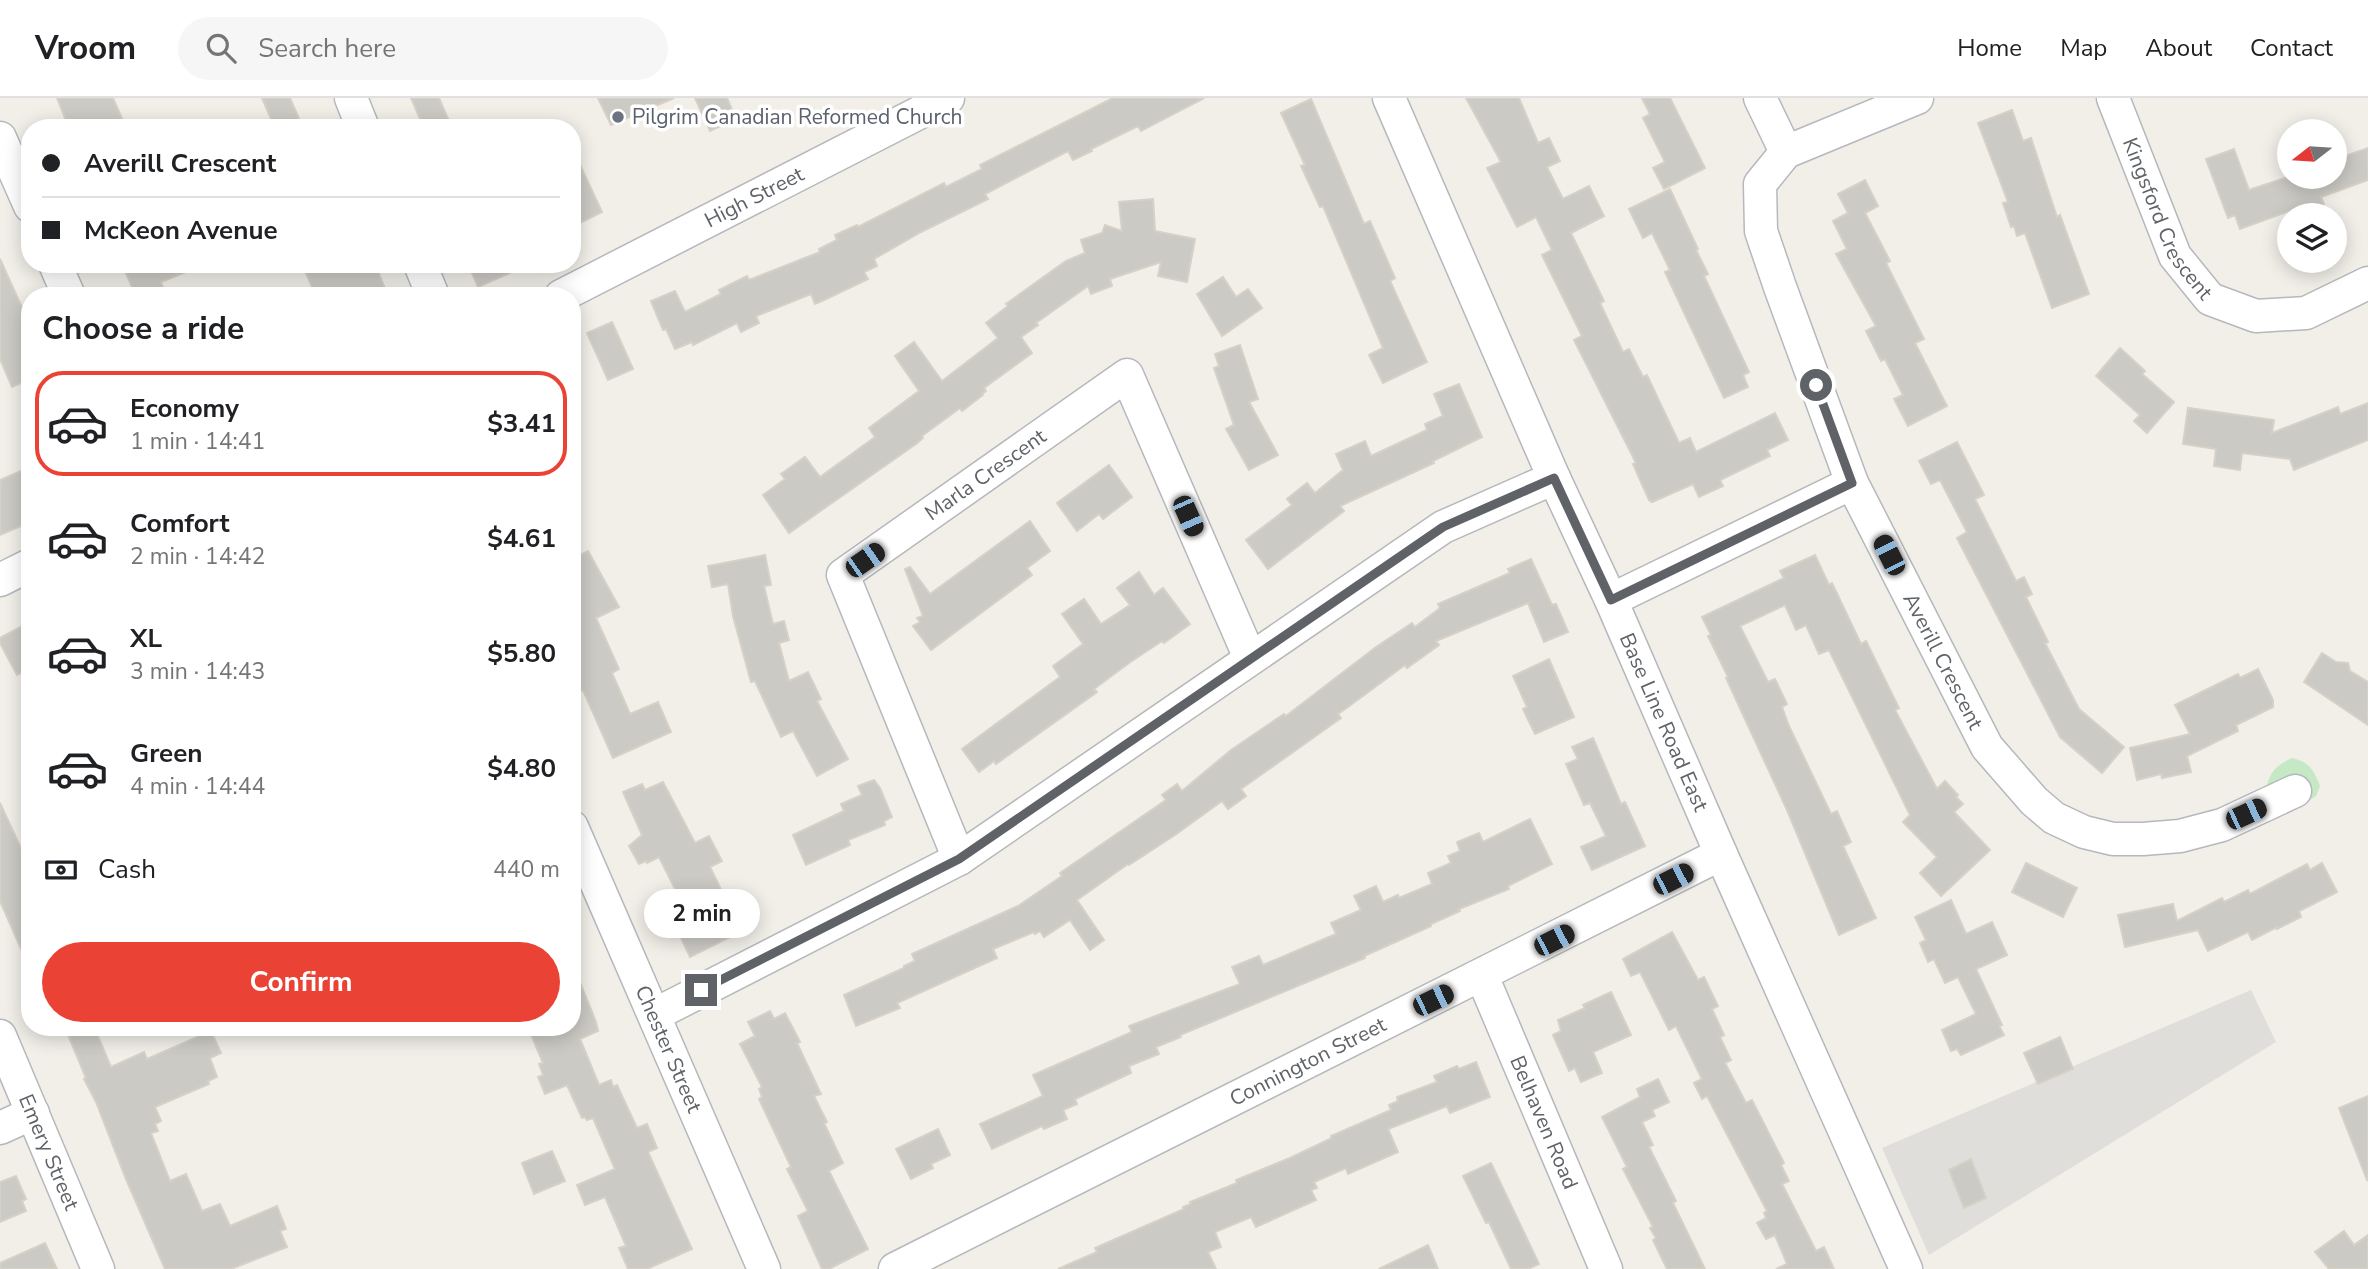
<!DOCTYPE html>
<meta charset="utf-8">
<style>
:root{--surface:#fff;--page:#f6f6f6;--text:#202124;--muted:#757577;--line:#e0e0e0;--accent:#ea4335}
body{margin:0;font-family:"Nunito Sans",sans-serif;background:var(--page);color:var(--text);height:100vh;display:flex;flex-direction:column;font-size:26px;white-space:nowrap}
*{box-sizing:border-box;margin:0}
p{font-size:23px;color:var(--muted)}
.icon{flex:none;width:38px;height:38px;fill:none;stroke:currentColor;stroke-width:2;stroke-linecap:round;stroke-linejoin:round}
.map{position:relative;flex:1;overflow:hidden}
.sheet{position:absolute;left:21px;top:189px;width:560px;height:749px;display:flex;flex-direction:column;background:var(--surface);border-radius:28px;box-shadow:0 4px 18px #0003}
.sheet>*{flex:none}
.guide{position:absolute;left:21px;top:21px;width:560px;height:154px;border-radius:28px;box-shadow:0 4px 18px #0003;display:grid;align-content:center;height:154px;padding:0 21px;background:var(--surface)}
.needle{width:46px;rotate:253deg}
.controls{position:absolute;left:2277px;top:21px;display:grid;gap:14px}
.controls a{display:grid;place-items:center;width:70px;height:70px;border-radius:50%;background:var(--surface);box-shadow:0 4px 18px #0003;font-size:35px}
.end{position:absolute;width:32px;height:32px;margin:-16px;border:9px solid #5f6368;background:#fff;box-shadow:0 0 0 4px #fff}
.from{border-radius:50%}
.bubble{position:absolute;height:49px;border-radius:24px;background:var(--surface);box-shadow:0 4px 18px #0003;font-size:23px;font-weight:700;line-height:49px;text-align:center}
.car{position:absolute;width:21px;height:42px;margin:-21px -10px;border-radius:9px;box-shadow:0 0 5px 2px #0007;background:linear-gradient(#222 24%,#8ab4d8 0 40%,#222 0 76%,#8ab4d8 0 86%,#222 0)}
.guide b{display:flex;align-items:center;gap:24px;height:66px;font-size:26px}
.guide b+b{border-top:2px solid var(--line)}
.guide i{width:18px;height:18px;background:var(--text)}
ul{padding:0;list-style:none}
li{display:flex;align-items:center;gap:21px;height:105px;margin:0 14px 10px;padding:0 7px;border:4px solid transparent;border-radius:28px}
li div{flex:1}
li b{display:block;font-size:26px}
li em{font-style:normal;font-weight:700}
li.on{border-color:var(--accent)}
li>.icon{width:63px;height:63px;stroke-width:1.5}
h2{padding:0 21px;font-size:32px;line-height:84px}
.pay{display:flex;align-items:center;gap:18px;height:77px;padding:0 21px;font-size:26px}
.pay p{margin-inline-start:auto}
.primary-button{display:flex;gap:14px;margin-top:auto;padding:14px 21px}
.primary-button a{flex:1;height:80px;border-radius:42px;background:var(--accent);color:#fff;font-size:28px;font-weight:700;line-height:80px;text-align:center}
header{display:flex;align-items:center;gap:42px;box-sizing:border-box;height:98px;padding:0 35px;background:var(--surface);border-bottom:2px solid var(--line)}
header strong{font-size:33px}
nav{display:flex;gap:38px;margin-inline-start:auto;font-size:24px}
.search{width:490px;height:63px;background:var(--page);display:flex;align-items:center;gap:18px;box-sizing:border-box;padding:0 24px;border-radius:38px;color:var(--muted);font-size:26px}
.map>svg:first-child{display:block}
.industrial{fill:#e0deda}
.green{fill:#c5e8c5}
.building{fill:#cccac5;stroke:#d6d1c6;stroke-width:2}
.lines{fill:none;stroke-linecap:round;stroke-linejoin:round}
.minor-casing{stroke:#b5b8bc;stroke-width:35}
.minor{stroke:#fff;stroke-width:32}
.route{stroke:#5f6368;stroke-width:9}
.worship-dot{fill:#6b7280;stroke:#fff;stroke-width:2.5}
.labels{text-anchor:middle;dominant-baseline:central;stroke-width:7;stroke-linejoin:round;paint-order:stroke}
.worship-label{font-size:21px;fill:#5b616d;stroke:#fff;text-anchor:start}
.street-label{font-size:21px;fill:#5f6368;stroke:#fff}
</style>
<header>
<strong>Vroom</strong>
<div class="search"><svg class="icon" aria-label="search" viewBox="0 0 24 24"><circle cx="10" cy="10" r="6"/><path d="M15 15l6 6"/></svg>Search here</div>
<nav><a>Home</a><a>Map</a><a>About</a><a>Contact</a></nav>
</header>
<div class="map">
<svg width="2368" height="1171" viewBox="0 0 2368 1171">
<rect width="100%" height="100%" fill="#f1efe8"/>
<polygon class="industrial" points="2251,892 2276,944 1929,1157 1882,1050"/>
<path class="green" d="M2292,660c17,4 22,12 28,28l-4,10 -14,9 -38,-9c6,-22 7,-28 28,-38z"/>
<g class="building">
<polygon points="57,0 113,0 126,30 69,30"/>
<polygon points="262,0 290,0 303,30 275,30"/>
<polygon points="411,0 439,0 452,30 424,30"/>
<polygon points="598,0 674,0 611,27"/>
<polygon points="695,0 727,0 736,21 710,33"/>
<polygon points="1113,0 1204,0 1141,33 1138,28 1091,51 1092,53 1073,62 1068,53 985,96 988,101 921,134 874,161 877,168 864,174 868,181 824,202 815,206 811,196 756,218 759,225 741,234 737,225 693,247 692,244 675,251 666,231 663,232 651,203 675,193 685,214 721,196 719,192 747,178 749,182 820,154 819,151 837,142 835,137 857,127 858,129 944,85 946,89 982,71 980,67"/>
<polygon points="1466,0 1519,0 1538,45 1549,40 1560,63 1547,69 1563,101 1589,88 1604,118 1571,135 1604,203 1600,205 1623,254 1629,251 1643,279 1647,277 1679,345 1690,340 1696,354 1775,315 1788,342 1767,352 1770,358 1720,382 1723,388 1699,399 1693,386 1652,404 1649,402 1633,366 1636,365 1574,242 1582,238 1542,157 1552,152 1536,119 1517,129 1487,70 1501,64"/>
<polygon points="1642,0 1670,0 1705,70 1664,91 1653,70 1665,64 1643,20 1650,16"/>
<polygon points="1311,1 1364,126 1370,123 1395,180 1390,183 1427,264 1383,285 1369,257 1383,250 1323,108 1320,109 1301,68 1305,67 1281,15"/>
<polygon points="2012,12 2023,43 2031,40 2057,119 2060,117 2089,196 2052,210 2025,135 2017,138 2014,128 2011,129 2003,105 2008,104 1978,25"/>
<polygon points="572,50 602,114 572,129"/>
<polygon points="2368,50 2368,82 2321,99 2324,106 2293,117 2292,112 2240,131 2235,117 2228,120 2206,61 2234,51 2249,92 2288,79 2334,79 2334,62"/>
<polygon points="1865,82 1878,108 1865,115 1890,163 1886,165 1924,241 1915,245 1947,308 1908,328 1894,301 1903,297 1885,261 1881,263 1866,233 1876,228 1836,156 1847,151 1833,123 1848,115 1838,96"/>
<polygon points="1670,91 1698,151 1696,152 1708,176 1704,178 1749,274 1743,277 1748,289 1724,300 1665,174 1670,172 1652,135 1643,140 1629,111"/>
<polygon points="1153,101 1155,133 1195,141 1187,184 1158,178 1161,164 1110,181 1112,188 1091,196 1088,188 1036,225 1038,227 1021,239 1032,255 984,290 986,293 982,296 983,297 962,313 960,310 922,338 923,340 916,346 789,435 763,397 785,381 781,376 805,359 820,379 875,339 869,330 919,293 895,258 914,244 942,283 998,240 986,225 1008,208 1006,206 1066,163 1085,155 1081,142 1102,135 1105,127 1122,133 1119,104"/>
<polygon points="0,161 30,227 30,233 22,236 30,254 30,281 12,289 0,261"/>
<polygon points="122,166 202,166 203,167 161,184 166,198 136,198"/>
<polygon points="302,166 375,166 388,198 316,198"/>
<polygon points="468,166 530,166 478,189"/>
<polygon points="1223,179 1236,199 1248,191 1262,210 1222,238 1197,196"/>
<polygon points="612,224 633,271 608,282 587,235"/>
<polygon points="1240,247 1258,301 1249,304 1278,357 1249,372 1226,331 1234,327 1214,270 1219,268 1215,256"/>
<polygon points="2120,250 2145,273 2142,276 2174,304 2147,335 2134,323 2140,317 2096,278"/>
<polygon points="1459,286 1482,339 1433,363 1434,365 1340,408 1344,413 1268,471 1246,442 1292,407 1287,401 1307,385 1315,395 1343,372 1336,356 1365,343 1371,358 1427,332 1425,326 1443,318 1434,296"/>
<polygon points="2368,305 2368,342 2294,372 2290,361 2242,355 2240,372 2214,368 2216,351 2183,346 2188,310 2274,322 2272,335 2338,309 2340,316"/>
<polygon points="1957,344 1984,397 1975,401 2016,483 2024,479 2032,496 2026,499 2048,544 2045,545 2079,611 2124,649 2102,675 2060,639 1957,440 1967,434 1940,382 1931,386 1919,363"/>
<polygon points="1109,367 1132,399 1103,421 1099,416 1077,433 1057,405"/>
<polygon points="30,369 30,424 0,437 0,382"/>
<polygon points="1030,423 1050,453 1027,470 1032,477 931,552 913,528 920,524 917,520 923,518 905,471 910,469 930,496"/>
<polygon points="588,453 619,509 596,520 619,571 612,575 630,616 658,604 671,634 613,660 583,592 572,597 572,461"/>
<polygon points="765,457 771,487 764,488 773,526 784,523 789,542 779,545 789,583 808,574 821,601 817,603 848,661 817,678 793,633 781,639 755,583 751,584 733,518 728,486 712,489 708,468"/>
<polygon points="1815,457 1829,487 1832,485 1861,546 1866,543 1899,610 1895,612 1937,691 1945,683 1958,697 1956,699 1963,706 1954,714 1990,752 1941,798 1920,775 1937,759 1903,724 1910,717 1829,552 1819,556 1806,527 1796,532 1785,507 1740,528 1768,584 1775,581 1787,606 1782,609 1789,628 1831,716 1837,713 1851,744 1843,748 1876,820 1839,837 1787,712 1726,580 1728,579 1708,538 1711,537 1702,519 1784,480 1780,473"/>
<polygon points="1531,461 1552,507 1556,506 1568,534 1544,544 1528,505 1436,543 1439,547 1407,570 1405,567 1348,609 1338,616 1341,620 1241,691 1246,698 1228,711 1222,703 1175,737 1129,767 1128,766 1077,802 1104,842 1090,852 1070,822 1044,839 1040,833 1035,836 1034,834 993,851 997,860 897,905 900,910 856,928 844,897 904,870 904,868 915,863 912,856 1018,808 1062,778 1060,775 1166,702 1162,697 1177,686 1182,693 1231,652 1284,616 1286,618 1376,549 1412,525 1415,529 1440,510 1438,506 1510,475 1508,471"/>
<polygon points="1139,474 1154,497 1163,490 1190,526 1164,545 1162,543 1129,565 1094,591 1097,594 996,666 994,663 979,674 962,651 1060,579 1053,568 1083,546 1062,516 1084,501 1101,526 1130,507 1117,490"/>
<polygon points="30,524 30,570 17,577 0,545 0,540"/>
<polygon points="2322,555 2336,564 2348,565 2350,573 2368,584 2368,627 2304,584"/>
<polygon points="1549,561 1574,619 1535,636 1523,611 1527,609 1513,578"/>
<polygon points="2258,571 2273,602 2273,609 2236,627 2238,633 2187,658 2191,674 2162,680 2161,676 2137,682 2130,650 2190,636 2175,607 2238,576 2240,580"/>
<polygon points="1593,640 1621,706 1625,704 1645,748 1592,772 1581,749 1606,738 1590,705 1584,707 1566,666 1578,661 1572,649"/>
<polygon points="874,682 880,690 892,719 884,723 885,727 848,742 850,747 806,767 793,737 844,713 841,706 862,697 858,688"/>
<polygon points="663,684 695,745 709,738 722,763 710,769 732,814 737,812 746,831 690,859 676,829 672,831 659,806 678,797 659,759 647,765 646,763 639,766 629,748 642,737 623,694 642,686 645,692"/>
<polygon points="0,705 30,770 30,871 0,803"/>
<polygon points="1530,721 1552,766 1508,788 1509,791 1459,811 1460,813 1431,826 1431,828 1364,858 1365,860 1180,937 1181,939 1156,949 1159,956 1129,968 1131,975 1075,1001 1077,1006 1063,1012 1067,1021 1044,1031 1042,1028 992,1051 980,1026 1043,998 1033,977 1132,934 1129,928 1240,886 1232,869 1259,858 1263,867 1336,836 1331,825 1361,812 1354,798 1376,788 1383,804 1398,797 1399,800 1432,786 1428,775 1451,765 1448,758 1460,753 1457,744 1479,735 1483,744"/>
<polygon points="2026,765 2077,790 2063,819 2012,794"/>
<polygon points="2322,765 2337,794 2299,813 2301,819 2277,831 2277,829 2252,842 2248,834 2208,853 2198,832 2125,849 2118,817 2173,806 2177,823 2222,800 2224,804 2248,792 2250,796 2307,766 2310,772"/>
<polygon points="1951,802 1966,836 1992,824 2007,857 1976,871 2002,927 1999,928 2004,937 1961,957 1957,951 1951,953 1942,932 1976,916 1958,879 1945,885 1934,861 1928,864 1920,845 1926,842 1915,819"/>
<polygon points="1672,834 1698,882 1704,879 1718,908 1712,911 1724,937 1720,939 1731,962 1725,965 1746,1005 1752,1002 1784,1065 1781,1067 1789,1083 1782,1086 1816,1153 1824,1149 1834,1171 1776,1171 1787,1166 1775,1137 1766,1141 1757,1125 1766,1120 1764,1115 1767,1113 1707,998 1702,1001 1694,985 1702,981 1676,928 1669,932 1640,874 1631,878 1623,861"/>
<polygon points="573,867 596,924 598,933 580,941 599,987 611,982 613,989 617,987 637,1030 647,1026 657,1050 648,1054 692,1151 647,1171 628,1171 619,1150 626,1148 605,1099 585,1107 577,1087 615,1071 593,1020 587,1022 585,1019 582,1020 567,987 545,996 538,979 543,977 539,966 543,965 528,929 572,929"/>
<polygon points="1611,894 1631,937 1593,954 1602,975 1581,984 1575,970 1569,973 1553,937 1561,933 1558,922 1585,910 1583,907"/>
<polygon points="770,913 774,921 785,915 800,944 797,945 821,996 814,998 827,1024 824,1025 843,1065 829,1073 868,1151 829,1171 822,1171 798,1118 808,1113 787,1071 791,1069 759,1001 762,999 759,991 762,989 740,946 755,938 748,924"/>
<polygon points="94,929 111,969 144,954 147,961 211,933 221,955 210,960 217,979 208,983 209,986 155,1009 161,1023 155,1026 158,1033 151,1035 170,1083 186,1076 202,1113 220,1106 230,1128 277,1108 286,1131 280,1133 287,1149 231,1171 165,1171 126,1081 96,1004 84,981 86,980 69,939"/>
<polygon points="2060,939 2073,971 2038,986 2024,955"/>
<polygon points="1476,964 1490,999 1450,1015 1447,1008 1388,1031 1398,1054 1348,1076 1346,1070 1314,1084 1317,1090 1311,1092 1316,1102 1256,1129 1251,1119 1215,1134 1221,1149 1208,1154 1216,1171 1058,1171 1097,1154 1095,1150 1184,1111 1183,1109 1191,1106 1190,1104 1237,1085 1236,1082 1290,1060 1332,1040 1331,1038 1391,1012 1389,1007 1398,1003 1397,999 1437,984 1434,978 1457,968 1459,971"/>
<polygon points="1658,981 1669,1004 1652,1012 1655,1018 1642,1024 1653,1047 1649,1049 1676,1103 1673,1105 1705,1171 1667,1171 1653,1142 1656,1140 1650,1130 1653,1129 1623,1071 1627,1069 1602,1019 1640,999 1637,991"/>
<polygon points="2368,998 2368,1081 2367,1082 2339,1010"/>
<polygon points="938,1031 950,1057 931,1066 933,1070 911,1081 896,1051"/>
<polygon points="552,1053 565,1083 534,1096 522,1065"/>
<polygon points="1971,1061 1986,1100 1964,1110 1949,1072"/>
<polygon points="1491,1065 1539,1166 1528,1171 1511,1171 1489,1124 1486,1125 1463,1078"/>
<polygon points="16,1078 26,1101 22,1103 26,1113 0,1124 0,1084"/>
<polygon points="2344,1133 2354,1147 2368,1137 2368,1171 2329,1171 2315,1154"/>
<polygon points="45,1145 57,1171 0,1171 0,1165"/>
<polygon points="1428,1147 1438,1171 1379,1171"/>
</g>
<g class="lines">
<defs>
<g id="minor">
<polyline points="351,0 363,30"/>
<path id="s1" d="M1389,0l165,380 57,122 110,254 185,415"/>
<polyline points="1760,0 1786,54"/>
<path id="s2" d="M1917,0l-131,54 -26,32 1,47 19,56 72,196 135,264 47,54 20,17 30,14 29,7h30l37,-3 42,-11 73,-34"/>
<path id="s3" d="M2113,0l62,158 35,43 46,17 50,-3 62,-30"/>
<polyline points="0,40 30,108"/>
<polyline points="55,166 69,198"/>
<polyline points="420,166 433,198"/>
<path id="s4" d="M561,198l387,-198"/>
<polyline points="0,482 30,467"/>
<polyline points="1611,502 1852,385"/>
<path id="s5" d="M572,729l192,442"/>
<path id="s6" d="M959,761l-116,-284 284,-200 123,283"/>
<path id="s7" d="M1482,878l124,293"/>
<polyline points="654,917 959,761 1443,429 1554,380"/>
<path id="s8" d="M0,938l98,233"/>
<polyline points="0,1030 33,1015"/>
<path id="s9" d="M895,1171l826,-415"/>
</g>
</defs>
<use href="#minor" class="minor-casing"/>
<use href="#minor" class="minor"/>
</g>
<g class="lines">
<polyline class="route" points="701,892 959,761 1443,429 1554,380 1611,502 1852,385 1816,287"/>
</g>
<circle class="worship-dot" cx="618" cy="19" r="7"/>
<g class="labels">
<g class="worship-label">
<text x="632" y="19">Pilgrim Canadian Reformed Church</text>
</g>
<g class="street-label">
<text stroke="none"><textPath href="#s4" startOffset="217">High Street</textPath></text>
<text stroke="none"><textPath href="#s3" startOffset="133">Kingsford Crescent</textPath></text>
<text stroke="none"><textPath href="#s6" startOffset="481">Marla Crescent</textPath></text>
<text stroke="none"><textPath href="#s2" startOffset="698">Averill Crescent</textPath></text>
<text stroke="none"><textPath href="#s1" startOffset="682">Base Line Road East</textPath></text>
<text stroke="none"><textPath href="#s5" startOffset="242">Chester Street</textPath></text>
<text stroke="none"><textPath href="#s9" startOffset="462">Connington Street</textPath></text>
<text stroke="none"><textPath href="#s7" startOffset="159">Belhaven Road</textPath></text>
<text stroke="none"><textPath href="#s8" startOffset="126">Emery Street</textPath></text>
</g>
</g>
</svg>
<div class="controls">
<a><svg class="needle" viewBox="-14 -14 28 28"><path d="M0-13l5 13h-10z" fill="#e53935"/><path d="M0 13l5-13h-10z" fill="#757577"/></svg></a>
<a><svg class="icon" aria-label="layers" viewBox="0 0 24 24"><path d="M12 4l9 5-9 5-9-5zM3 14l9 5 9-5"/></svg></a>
</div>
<i class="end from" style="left:1816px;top:287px"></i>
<i class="end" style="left:701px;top:892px"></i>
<div class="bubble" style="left:644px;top:791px;width:116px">2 min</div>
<i class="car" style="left:1188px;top:418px;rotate:156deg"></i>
<i class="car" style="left:1889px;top:457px;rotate:333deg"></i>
<i class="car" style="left:865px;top:462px;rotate:55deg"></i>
<i class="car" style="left:2246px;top:716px;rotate:65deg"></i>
<i class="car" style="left:1673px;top:781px;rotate:63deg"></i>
<i class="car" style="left:1554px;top:842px;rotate:63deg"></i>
<i class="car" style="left:1433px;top:902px;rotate:64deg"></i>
<div class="guide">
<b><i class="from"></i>Averill Crescent</b>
<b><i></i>McKeon Avenue</b>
</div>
<section class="sheet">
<h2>Choose a ride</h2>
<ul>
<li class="on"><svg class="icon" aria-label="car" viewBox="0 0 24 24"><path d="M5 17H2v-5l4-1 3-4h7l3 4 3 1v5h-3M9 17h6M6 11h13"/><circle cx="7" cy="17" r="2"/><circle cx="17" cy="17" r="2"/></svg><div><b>Economy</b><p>1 min · 14:41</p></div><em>$3.41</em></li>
<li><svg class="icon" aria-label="car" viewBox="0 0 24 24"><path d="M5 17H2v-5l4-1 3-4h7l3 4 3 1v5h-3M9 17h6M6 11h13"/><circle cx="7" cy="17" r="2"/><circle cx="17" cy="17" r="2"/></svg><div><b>Comfort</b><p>2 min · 14:42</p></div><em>$4.61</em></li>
<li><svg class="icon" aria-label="car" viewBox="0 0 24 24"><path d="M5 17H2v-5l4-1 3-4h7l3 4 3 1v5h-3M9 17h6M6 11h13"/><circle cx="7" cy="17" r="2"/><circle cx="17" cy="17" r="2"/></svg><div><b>XL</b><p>3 min · 14:43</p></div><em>$5.80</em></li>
<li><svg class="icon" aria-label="car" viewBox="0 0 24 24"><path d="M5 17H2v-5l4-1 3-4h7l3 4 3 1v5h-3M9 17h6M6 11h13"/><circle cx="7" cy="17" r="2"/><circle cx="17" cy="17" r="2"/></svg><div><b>Green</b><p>4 min · 14:44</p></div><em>$4.80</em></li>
</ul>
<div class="pay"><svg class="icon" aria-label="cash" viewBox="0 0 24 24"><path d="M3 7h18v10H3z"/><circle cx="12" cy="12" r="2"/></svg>Cash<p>440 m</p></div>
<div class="primary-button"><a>Confirm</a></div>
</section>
</div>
